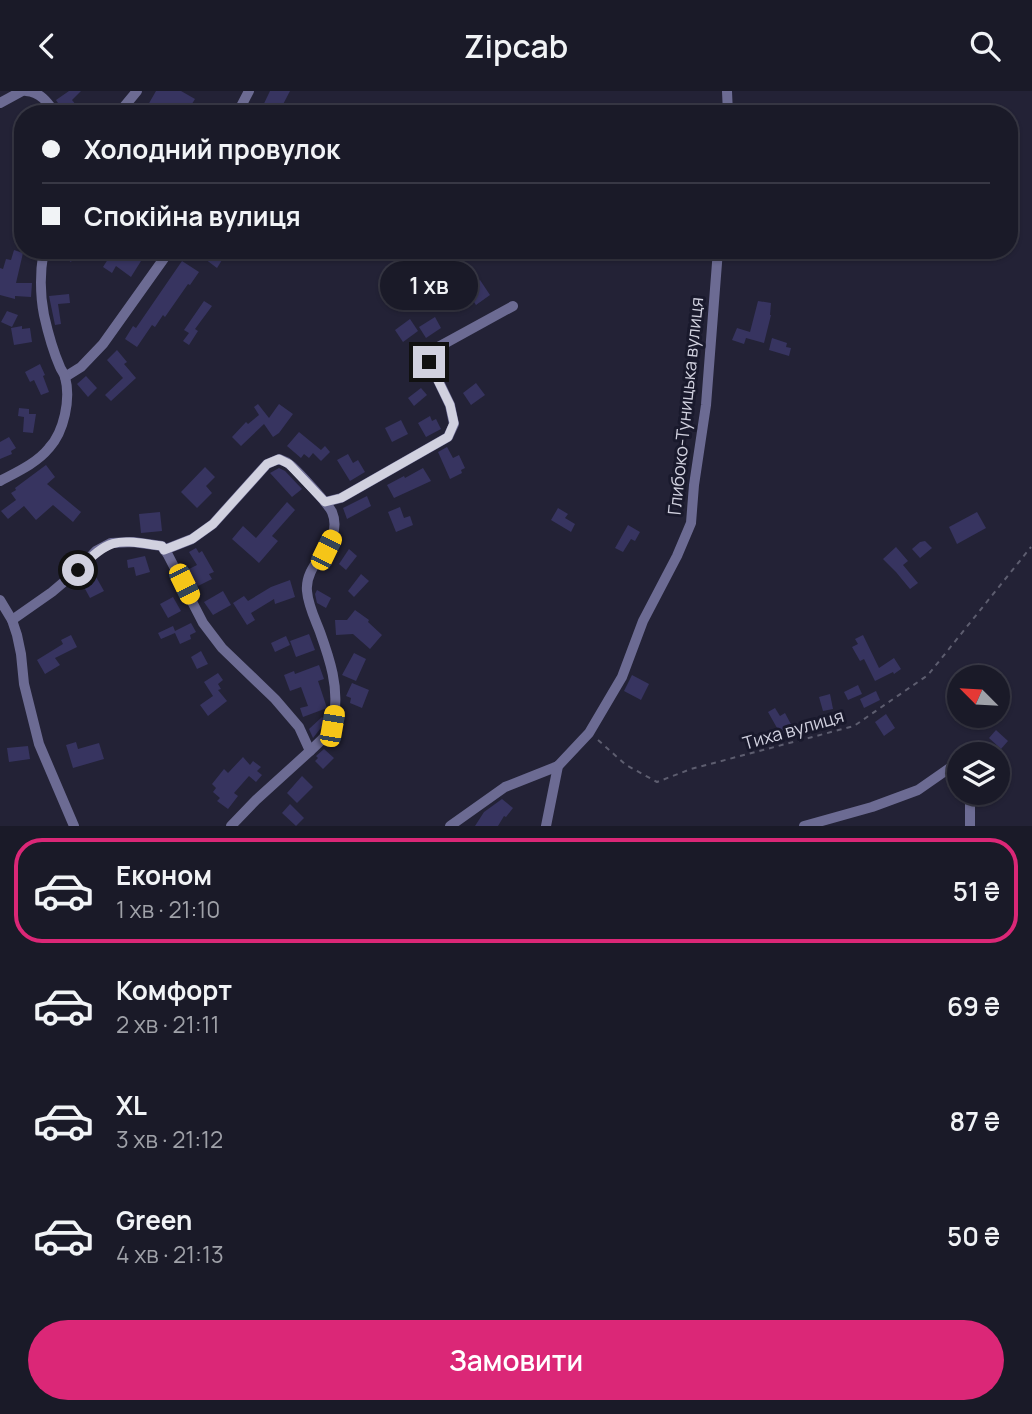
<!DOCTYPE html>
<html lang="uk">
<meta charset="utf-8">
<style>
:root{--surface:#1a1a28;--page:#272734;--text:#f1f3f6;--muted:#9fa1a8;--line:#383845;--accent:#db2777}
body{margin:0;font-family:Manrope,sans-serif;background:var(--page);color:var(--text);height:100vh;display:flex;flex-direction:column;font-size:26px;white-space:nowrap}
*{box-sizing:border-box;margin:0}
p{font-size:23px;color:var(--muted)}
.icon{flex:none;width:38px;height:38px;fill:none;stroke:currentColor;stroke-width:2;stroke-linecap:round;stroke-linejoin:round}
.map{position:relative;height:735px;overflow:hidden}
.details{display:flex;flex-direction:column;background:var(--surface);flex:1}
.details>*{flex:none}
.banner{position:absolute;left:14px;top:14px;width:1004px;height:154px;border-radius:28px;box-shadow:0 2px 5px #0004,0 0 0 2px var(--line);display:grid;align-content:center;height:154px;padding:0 28px;background:var(--surface)}
.needle{width:46px;rotate:294deg}
.buttons{position:absolute;left:947px;top:574px;display:grid;gap:14px}
.buttons a{display:grid;place-items:center;width:63px;height:63px;border-radius:50%;background:var(--surface);box-shadow:0 2px 5px #0004,0 0 0 2px var(--line);font-size:35px}
.end{position:absolute;width:32px;height:32px;margin:-16px;border:9px solid #d1d1df;background:#111;box-shadow:0 0 0 4px #111}
.from{border-radius:50%}
.bubble{position:absolute;height:49px;border-radius:24px;background:var(--surface);box-shadow:0 2px 5px #0004,0 0 0 2px var(--line);font-size:23px;font-weight:600;line-height:49px;text-align:center}
.car{position:absolute;width:21px;height:42px;margin:-21px -10px;border-radius:9px;box-shadow:0 0 5px 2px #0007;background:linear-gradient(#f5c518 24%,#345 0 40%,#f5c518 0 76%,#345 0 86%,#f5c518 0)}
.banner b{display:flex;align-items:center;gap:24px;height:66px;font-size:26px}
.banner b+b{border-top:2px solid var(--line)}
.banner i{width:18px;height:18px;background:var(--text)}
ul{padding:12px 0 0;list-style:none}
li{display:flex;align-items:center;gap:21px;height:105px;margin:0 14px 10px;padding:0 14px;border:4px solid transparent;border-radius:28px}
li div{flex:1}
li b{display:block;font-size:26px}
li em{font-style:normal;font-weight:600}
li.selected{border-color:var(--accent)}
li>.icon{width:63px;height:63px;stroke-width:1.5}
.primary-button{display:flex;gap:14px;margin-top:auto;padding:14px 28px}
.primary-button a{flex:1;height:80px;border-radius:42px;background:var(--accent);color:#fff;font-size:28px;font-weight:600;line-height:80px;text-align:center}
header{display:flex;justify-content:space-between;align-items:center;height:91px;padding:0 28px;background:var(--surface);font-size:32px;font-weight:600}
.map>svg:first-child{display:block}
.building{fill:#373460}
.lines{fill:none;stroke-linecap:round;stroke-linejoin:round}
.path{stroke:#5d5d6f;stroke-width:2;stroke-dasharray:5 5;stroke-linecap:butt}
.minor{stroke:#6c6b93;stroke-width:10}
.route{stroke:#d1d1df;stroke-width:9}
.labels{text-anchor:middle;dominant-baseline:central;stroke-width:6;stroke-linejoin:round;paint-order:stroke}
.street-label{font-size:18px;fill:#d1d1df;stroke:#19192c}
</style>
<header><svg class="icon" aria-label="back" viewBox="0 0 24 24"><path d="M15 5l-7 7 7 7"/></svg>Zipcab<svg class="icon" aria-label="search" viewBox="0 0 24 24"><circle cx="10" cy="10" r="6"/><path d="M15 15l6 6"/></svg></header>
<div class="map">
<svg width="1032" height="735" viewBox="0 0 1032 735">
<rect width="100%" height="100%" fill="#232236"/>
<g class="building">
<polygon points="69,0 81,0 72,9 80,19 75,23 65,23 56,9"/>
<polygon points="156,0 181,0 195,8 190,16 185,13 179,23 166,15 162,22 148,14"/>
<polygon points="270,0 290,0 278,23 259,23"/>
<polygon points="14,159 23,162 16,192 32,192 31,206 15,205 15,208 0,204 0,177 3,178 6,168 11,169"/>
<polygon points="52,159 78,159 71,171"/>
<polygon points="125,159 141,170 131,186 116,175 112,182 103,176 110,165 118,170"/>
<polygon points="193,159 209,159 222,169 217,177"/>
<polygon points="182,170 199,181 190,194 188,193 165,226 163,224 155,236 152,234 137,256 125,248 133,235 136,237"/>
<polygon points="480,189 490,204 476,214 470,205 466,207 462,201"/>
<polygon points="69,203 70,212 58,213 61,233 55,234 49,205"/>
<polygon points="204,210 212,215 195,238 198,240 189,254 183,250 189,242 184,239"/>
<polygon points="758,210 771,212 770,224 771,224 764,252 746,247 744,253 732,249 737,237 750,241"/>
<polygon points="7,220 18,224 12,236 1,231"/>
<polygon points="435,226 441,237 426,247 419,236"/>
<polygon points="410,228 418,240 403,251 395,239"/>
<polygon points="22,235 22,238 30,237 32,251 14,254 11,237"/>
<polygon points="772,247 787,252 786,256 791,257 789,265 769,259"/>
<polygon points="117,259 127,271 124,273 136,287 111,310 105,304 123,287 107,269"/>
<polygon points="40,273 45,284 43,285 49,301 41,304 34,289 30,291 25,281"/>
<polygon points="86,285 97,297 88,306 77,293"/>
<polygon points="476,292 485,304 471,314 463,302"/>
<polygon points="421,297 427,304 414,315 408,307"/>
<polygon points="258,313 269,327 279,313 293,323 279,342 273,346 264,333 241,355 232,346 246,331 248,333 259,324 254,316"/>
<polygon points="19,317 29,318 29,323 36,323 33,342 23,341 24,326 18,325"/>
<polygon points="430,325 432,330 436,328 441,338 426,346 418,332"/>
<polygon points="401,329 408,343 392,351 385,337"/>
<polygon points="299,341 321,359 325,355 330,361 321,370 313,362 309,367 304,363 301,367 287,355"/>
<polygon points="9,346 16,357 11,360 12,363 0,368 0,351"/>
<polygon points="447,356 453,367 459,364 465,377 461,379 462,382 450,388 438,361"/>
<polygon points="348,363 353,372 358,369 365,381 350,390 337,369"/>
<polygon points="46,374 55,386 47,393 81,421 73,431 53,414 36,429 24,415 8,428 1,420 16,409 11,402 16,399 15,397"/>
<polygon points="205,376 215,386 206,395 212,402 197,417 181,401"/>
<polygon points="279,377 285,380 302,398 292,406 270,382"/>
<polygon points="423,377 431,390 394,407 387,394 404,385 405,387"/>
<polygon points="367,405 371,415 347,428 343,417"/>
<polygon points="287,411 295,419 272,445 278,450 259,472 232,448 243,435 256,447"/>
<polygon points="400,416 404,427 410,425 413,434 396,441 388,421"/>
<polygon points="558,417 568,423 565,427 575,433 571,441 551,429"/>
<polygon points="160,421 162,440 141,442 139,423"/>
<polygon points="977,421 986,437 957,453 949,436"/>
<polygon points="628,434 640,441 635,450 631,448 623,461 615,457"/>
<polygon points="925,450 932,457 920,467 912,458 920,451"/>
<polygon points="896,456 908,470 903,474 918,492 910,498 896,481 883,468"/>
<polygon points="196,457 199,462 202,460 214,481 209,483 212,488 194,497 185,480 197,474 189,461"/>
<polygon points="349,458 357,465 346,479 339,473"/>
<polygon points="145,465 150,481 136,485 134,476 128,477 127,469"/>
<polygon points="361,483 369,490 354,506 348,500"/>
<polygon points="95,484 104,500 90,507 84,496 87,495 85,490"/>
<polygon points="290,489 295,506 275,513 274,508 251,522 255,529 247,534 233,512 244,505 248,510 271,496"/>
<polygon points="317,499 331,507 326,517 317,512 315,503"/>
<polygon points="223,500 231,514 213,524 204,511"/>
<polygon points="173,506 181,520 168,527 160,513"/>
<polygon points="355,519 369,529 368,531 382,544 370,558 353,543 336,544 335,529 347,529"/>
<polygon points="191,532 196,541 190,544 191,548 180,553 175,542 161,548 158,542 173,535 175,540"/>
<polygon points="309,543 315,559 296,566 290,550"/>
<polygon points="71,544 77,556 55,567 60,574 45,583 37,569 63,553 61,549"/>
<polygon points="863,544 879,577 894,567 901,578 894,583 893,581 875,590 864,568 860,570 852,556 858,553 855,548"/>
<polygon points="286,545 290,554 275,561 271,552"/>
<polygon points="201,560 208,573 197,578 191,566"/>
<polygon points="354,562 366,568 356,590 342,584"/>
<polygon points="319,574 324,588 318,590 327,617 303,626 300,617 308,615 301,596 290,600 284,584 294,580 295,583"/>
<polygon points="218,582 223,589 218,593 221,598 218,599 227,610 208,625 200,614 213,605 204,591"/>
<polygon points="632,584 649,593 641,609 624,600"/>
<polygon points="352,592 369,599 362,617 350,612 351,607 346,605"/>
<polygon points="858,594 862,603 848,609 844,601"/>
<polygon points="876,600 880,609 864,617 860,608"/>
<polygon points="830,603 833,618 823,620 819,606"/>
<polygon points="775,617 780,625 785,622 793,637 781,644 768,621"/>
<polygon points="886,623 895,637 884,645 875,631"/>
<polygon points="322,626 325,629 324,633 313,647 309,638"/>
<polygon points="996,639 1008,650 1001,658 989,647"/>
<polygon points="76,651 78,658 99,652 104,668 73,677 66,654"/>
<polygon points="28,655 30,668 9,671 7,657"/>
<polygon points="324,658 334,667 323,678 315,670 318,667 316,665"/>
<polygon points="243,666 250,674 253,670 261,676 257,680 262,684 256,691 249,685 234,702 238,705 228,718 217,710 220,707 213,701 216,697 212,693 224,678 228,682"/>
<polygon points="302,685 313,696 297,712 287,702"/>
<polygon points="502,708 513,717 506,726 504,725 498,735 475,735 484,721"/>
<polygon points="290,713 304,727 296,735 282,722"/>
</g>
<g class="lines">
<polyline class="path" points="598,649 626,674 657,691 691,678 854,635 928,584 1031,456"/>
<g class="minor">
<path d="M26,0c15,1 22,12 30,23"/>
<polyline points="727,0 728,23"/>
<polyline points="0,12 22,0"/>
<polyline points="118,23 137,0"/>
<polyline points="237,23 249,0"/>
<polyline points="65,286 81,276 103,253 170,159"/>
<path d="M0,390c17,-9 37,-18 49,-33 15,-16 22,-49 16,-71 -1,-4 -4,-7 -5,-10 -7,-16 -12,-34 -16,-52 -4,-20 -4,-45 0,-65"/>
<polyline points="325,411 341,407 448,346 454,333 450,314 427,266 431,260 513,215"/>
<path d="M164,459l28,-11 21,-15 54,-60 12,-5c3,2 7,2 10,5 7,5 40,41 43,48 13,31 -28,49 -25,79 1,14 8,28 13,41 10,28 19,55 14,84 -1,1 -2,10 -2,11 -5,9 -15,17 -22,24"/>
<polyline points="0,509 12,529 17,544 21,563 24,593 39,653 74,735"/>
<polyline points="12,529 52,501 78,479 96,460 111,452 133,451 162,455 168,464 203,532 222,557 275,608 299,636 310,660 256,709 231,735"/>
<polyline points="970,702 970,735"/>
<polyline points="450,735 505,696 558,675"/>
<polyline points="546,735 558,675 589,642 622,586 643,530 677,465 691,432 694,394 706,314 718,159"/>
<polyline points="804,735 872,716 918,699 951,676 959,676"/>
</g>
</g>
<g class="lines">
<path class="route" d="M78,479c33,-34 39,-30 84,-24l2,4 28,-11 21,-15 54,-60 12,-5 10,5 36,38 16,-4 107,-61 6,-14 -4,-18 -21,-43"/>
</g>
<g class="labels">
<g class="street-label">
<text transform="translate(685 315) rotate(-84)">Глибоко-Туницька вулиця</text>
<text transform="translate(793 638) rotate(-16)">Тиха вулиця</text>
</g>
</g>
</svg>
<div class="buttons">
<a><svg class="needle" viewBox="-14 -14 28 28"><path d="M0-13l5 13h-10z" fill="#e53935"/><path d="M0 13l5-13h-10z" fill="#9fa1a8"/></svg></a>
<a><svg class="icon" aria-label="layers" viewBox="0 0 24 24"><path d="M12 4l9 5-9 5-9-5zM3 14l9 5 9-5"/></svg></a>
</div>
<i class="end from" style="left:78px;top:479px"></i>
<i class="end" style="left:429px;top:271px"></i>
<div class="bubble" style="left:380px;top:170px;width:98px">1 хв</div>
<i class="car" style="left:326px;top:459px;rotate:26deg"></i>
<i class="car" style="left:184px;top:493px;rotate:154deg"></i>
<i class="car" style="left:332px;top:635px;rotate:10deg"></i>
<div class="banner">
<b><i class="from"></i>Холодний провулок</b>
<b><i></i>Спокійна вулиця</b>
</div>
</div>
<section class="details">
<ul>
<li class="selected"><svg class="icon" aria-label="car" viewBox="0 0 24 24"><path d="M5 17H2v-5l4-1 3-4h7l3 4 3 1v5h-3M9 17h6M6 11h13"/><circle cx="7" cy="17" r="2"/><circle cx="17" cy="17" r="2"/></svg><div><b>Економ</b><p>1 хв · 21:10</p></div><em>51 ₴</em></li>
<li><svg class="icon" aria-label="car" viewBox="0 0 24 24"><path d="M5 17H2v-5l4-1 3-4h7l3 4 3 1v5h-3M9 17h6M6 11h13"/><circle cx="7" cy="17" r="2"/><circle cx="17" cy="17" r="2"/></svg><div><b>Комфорт</b><p>2 хв · 21:11</p></div><em>69 ₴</em></li>
<li><svg class="icon" aria-label="car" viewBox="0 0 24 24"><path d="M5 17H2v-5l4-1 3-4h7l3 4 3 1v5h-3M9 17h6M6 11h13"/><circle cx="7" cy="17" r="2"/><circle cx="17" cy="17" r="2"/></svg><div><b>XL</b><p>3 хв · 21:12</p></div><em>87 ₴</em></li>
<li><svg class="icon" aria-label="car" viewBox="0 0 24 24"><path d="M5 17H2v-5l4-1 3-4h7l3 4 3 1v5h-3M9 17h6M6 11h13"/><circle cx="7" cy="17" r="2"/><circle cx="17" cy="17" r="2"/></svg><div><b>Green</b><p>4 хв · 21:13</p></div><em>50 ₴</em></li>
</ul>
<div class="primary-button"><a>Замовити</a></div>
</section>
